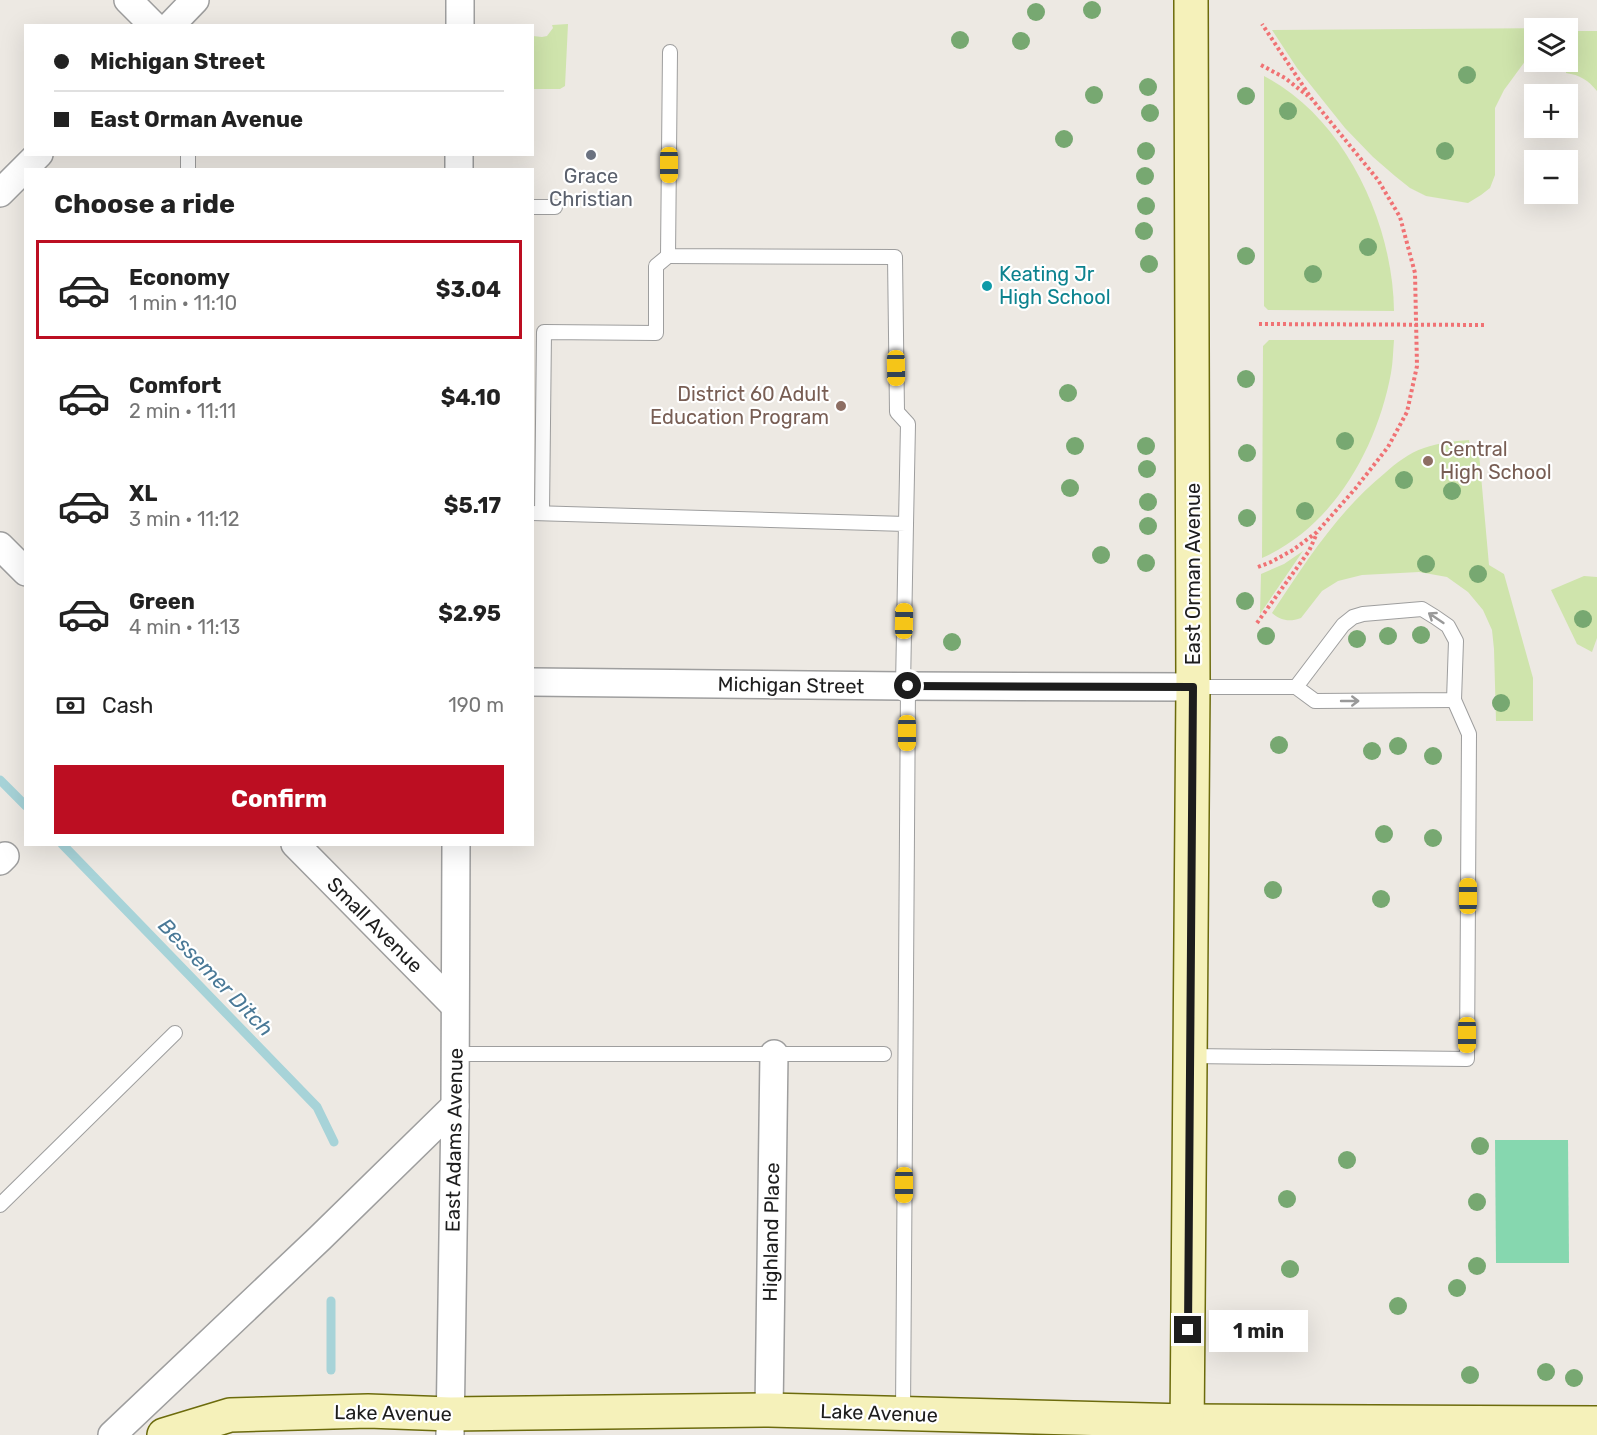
<!DOCTYPE html>
<meta charset="utf-8">
<style>
:root{--surface:#fff;--page:#f6f6f6;--text:#222;--muted:#767676;--line:#e0e0e0;--accent:#bc0e22}
body{margin:0;font-family:Rubik,sans-serif;background:var(--page);color:var(--text);height:100vh;display:flex;flex-direction:column;font-size:22px;white-space:nowrap}
*{box-sizing:border-box;margin:0}
p{font-size:20px;color:var(--muted)}
.icon{flex:none;width:33px;height:33px;fill:none;stroke:currentColor;stroke-width:2;stroke-linecap:round;stroke-linejoin:round}
.map{position:relative;flex:1;overflow:hidden}
.drawer{position:absolute;left:24px;top:168px;width:510px;height:678px;display:flex;flex-direction:column;background:var(--surface);border-radius:0px;box-shadow:0 6px 24px #0002}
.drawer>*{flex:none}
.banner{position:absolute;left:24px;top:24px;width:510px;height:132px;border-radius:0px;box-shadow:0 6px 24px #0002;display:grid;align-content:center;height:132px;padding:0 30px;background:var(--surface)}
.controls{position:absolute;left:1524px;top:18px;display:grid;gap:12px}
.controls a{display:grid;place-items:center;width:54px;height:54px;border-radius:0px;background:var(--surface);box-shadow:0 6px 24px #0002;font-size:30px}
.end{position:absolute;width:27px;height:27px;margin:-14px;border:8px solid #1d1d1d;background:#fff;box-shadow:0 0 0 3px #fff}
.from{border-radius:50%}
.bubble{position:absolute;height:42px;border-radius:0px;background:var(--surface);box-shadow:0 6px 24px #0002;font-size:20px;font-weight:700;line-height:42px;text-align:center}
.car{position:absolute;width:18px;height:36px;margin:-18px -9px;border-radius:8px;box-shadow:0 0 4px 2px #0007;background:linear-gradient(#f5c518 24%,#345 0 40%,#f5c518 0 76%,#345 0 86%,#f5c518 0)}
.banner b{display:flex;align-items:center;gap:21px;height:57px;font-size:22px}
.banner b+b{border-top:2px solid var(--line)}
.banner i{width:15px;height:15px;background:var(--text)}
ul{padding:0;list-style:none}
li{display:flex;align-items:center;gap:18px;height:99px;margin:0 12px 9px;padding:0 18px;border:3px solid transparent;border-radius:0px}
li div{flex:1}
li b{display:block;font-size:22px}
li em{font-style:normal;font-weight:700}
li.selected{border-color:var(--accent)}
li>.icon{width:54px;height:54px;stroke-width:1.5}
h2{padding:0 30px;font-size:27px;line-height:72px}
.pay{display:flex;align-items:center;gap:15px;height:66px;padding:0 30px;font-size:22px}
.pay p{margin-inline-start:auto}
.action{display:flex;gap:12px;margin-top:auto;padding:12px 30px}
.action a{flex:1;height:69px;border-radius:0px;background:var(--accent);color:#fff;font-size:24px;font-weight:700;line-height:69px;text-align:center}
.map>svg:first-child{display:block}
.grass{fill:#cfe4ac}
.pitch{fill:#86d7af}
.lines{fill:none;stroke-linecap:round;stroke-linejoin:round}
.stream{stroke:#a7d3d8;stroke-width:9}
.lane-casing{stroke:#9e9e9e;stroke-width:16}
.street-casing{stroke:#9e9e9e;stroke-width:30}
.secondary-casing{stroke:#6c6b0c;stroke-width:36}
.path{stroke:#f07274;stroke-width:4;stroke-dasharray:3 3;stroke-linecap:butt}
.lane{stroke:#fff;stroke-width:14}
.street{stroke:#fff;stroke-width:27}
.secondary{stroke:#f5f1ba;stroke-width:33}
.tree{fill:#77a871}
.oneway{stroke:#999}
.route{stroke:#1d1d1d;stroke-width:8}
.worship-dot{fill:#6b7280;stroke:#fff;stroke-width:2}
.culture-dot{fill:#0f9aa8;stroke:#fff;stroke-width:2}
.education-dot{fill:#8d6e63;stroke:#fff;stroke-width:2}
.labels{text-anchor:middle;dominant-baseline:central;stroke-width:4.5;stroke-linejoin:round;paint-order:stroke}
.worship-label{font-size:20px;fill:#5b616d;stroke:#fff}
.culture-label{font-size:20px;fill:#0d838f;stroke:#fff;text-anchor:start}
.education-label{font-size:20px;fill:#785e54;stroke:#fff;text-anchor:end}
.street-label{font-size:20px;fill:#1d1d1d;stroke:#fff}
.water-label{font-size:21px;font-style:italic;fill:#4a7997;stroke:#fff}
</style>
<div class="map">
<svg width="1597" height="1435" viewBox="0 0 1597 1435">
<rect width="100%" height="100%" fill="#ede9e3"/>
<g class="grass">
<polygon points="568,24 565,86 560,89 533,89 533,36 542,37 547,36 553,28 552,25"/>
<polygon points="1534,28 1534,49 1504,90 1495,108 1495,175 1490,188 1481,195 1468,203 1426,196 1410,188 1395,176 1373,157 1345,128 1297,68 1272,30 1545,28"/>
<path d="M1568,31h29v60c-9,-11 -17,-16 -31,-18v-11h2z"/>
<path d="M1264,76c81,42 129,147 130,235l-126,-1 -4,-4z"/>
<path d="M1269,340h125c-1,11 -1,22 -3,33 -14,75 -57,153 -129,185l1,-212z"/>
<path d="M1469,440l1,6 9,7 10,112 15,9 29,104v43h-37l-2,-72 -2,-19 -9,-20 -15,-18 -21,-15 -28,-5 -57,3 -24,6 -16,10 -21,27c-11,4 -20,3 -29,-5 33,-50 66,-102 113,-140 11,-10 24,-20 39,-25 15,-5 29,-7 45,-8z"/>
<polygon points="1303,551 1260,614 1261,574 1284,564"/>
<polygon points="1584,576 1597,577 1597,638 1592,652 1577,644 1551,590"/>
</g>
<polygon class="pitch" points="1495,1140 1568,1140 1569,1263 1496,1263"/>
<g class="lines">
<g class="stream">
<polyline points="0,780 26,806"/>
<polyline points="62,844 317,1107 334,1142"/>
<polyline points="331,1370 331,1301"/>
</g>
<defs>
<g id="lane">
<polyline points="670,52 668,256 895,257 897,412 908,424 906,524"/>
<polyline points="188,154 188,170"/>
<polyline points="532,207 555,207"/>
<polyline points="532,513 906,524 903,686"/>
<polyline points="542,513 544,332 656,333 656,266 668,256"/>
<polyline points="1193,687 1296,687 1315,701 1454,700 1456,641 1448,626 1435,617 1422,609 1363,614 1353,617 1343,625 1296,687"/>
<polyline points="455,1054 884,1054"/>
<polyline points="1190,1056 1467,1059 1469,734 1454,700"/>
<polyline points="0,1205 175,1033"/>
<polyline points="903,1414 908,686"/>
</g>
<g id="street">
<polyline points="128,0 154,26"/>
<polyline points="170,26 195,0"/>
<polyline points="460,26 460,0"/>
<polyline points="459,170 459,154"/>
<polyline points="0,193 39,154"/>
<polyline points="0,546 26,572"/>
<polyline points="532,682 903,686 1193,687"/>
<polyline points="295,844 454,1005"/>
<polyline points="0,861 5,856"/>
<polyline points="769,1410 774,1054"/>
<polyline points="112,1435 320,1238 455,1106"/>
<polyline points="450,1435 455,1106 456,844"/>
</g>
<g id="secondary">
<polyline points="164,1435 230,1415 368,1411 450,1414 769,1410 1187,1421 1597,1423"/>
<polyline points="1187,1435 1193,687 1191,0"/>
</g>
</defs>
<use href="#lane" class="lane-casing"/>
<use href="#street" class="street-casing"/>
<use href="#secondary" class="secondary-casing"/>
<g class="path">
<polyline points="1261,65 1285,78 1308,96"/>
<polyline points="1259,324 1487,325"/>
<polyline points="1258,567 1271,562 1293,550 1317,532 1355,489 1388,447 1407,412 1417,366 1415,273 1400,217 1378,180 1311,98 1262,24"/>
<polyline points="1257,623 1309,551 1317,533"/>
</g>
<use href="#lane" class="lane"/>
<use href="#street" class="street"/>
<use href="#secondary" class="secondary"/>
</g>
<g class="tree">
<circle cx="1092" cy="10" r="9"/>
<circle cx="1036" cy="12" r="9"/>
<circle cx="960" cy="40" r="9"/>
<circle cx="1021" cy="41" r="9"/>
<circle cx="1467" cy="75" r="9"/>
<circle cx="1148" cy="87" r="9"/>
<circle cx="1094" cy="95" r="9"/>
<circle cx="1246" cy="96" r="9"/>
<circle cx="1288" cy="111" r="9"/>
<circle cx="1150" cy="113" r="9"/>
<circle cx="1064" cy="139" r="9"/>
<circle cx="1146" cy="151" r="9"/>
<circle cx="1445" cy="151" r="9"/>
<circle cx="1145" cy="176" r="9"/>
<circle cx="1146" cy="206" r="9"/>
<circle cx="1144" cy="231" r="9"/>
<circle cx="1368" cy="247" r="9"/>
<circle cx="1246" cy="256" r="9"/>
<circle cx="1149" cy="264" r="9"/>
<circle cx="1313" cy="274" r="9"/>
<circle cx="1246" cy="379" r="9"/>
<circle cx="1068" cy="393" r="9"/>
<circle cx="1345" cy="441" r="9"/>
<circle cx="1075" cy="446" r="9"/>
<circle cx="1146" cy="446" r="9"/>
<circle cx="1247" cy="453" r="9"/>
<circle cx="1147" cy="469" r="9"/>
<circle cx="1404" cy="480" r="9"/>
<circle cx="1070" cy="488" r="9"/>
<circle cx="1452" cy="491" r="9"/>
<circle cx="1148" cy="502" r="9"/>
<circle cx="1305" cy="511" r="9"/>
<circle cx="1247" cy="518" r="9"/>
<circle cx="1148" cy="526" r="9"/>
<circle cx="1101" cy="555" r="9"/>
<circle cx="1146" cy="563" r="9"/>
<circle cx="1426" cy="564" r="9"/>
<circle cx="1478" cy="574" r="9"/>
<circle cx="1245" cy="601" r="9"/>
<circle cx="1583" cy="619" r="9"/>
<circle cx="1421" cy="635" r="9"/>
<circle cx="1266" cy="636" r="9"/>
<circle cx="1388" cy="636" r="9"/>
<circle cx="1357" cy="639" r="9"/>
<circle cx="952" cy="642" r="9"/>
<circle cx="1501" cy="703" r="9"/>
<circle cx="1279" cy="745" r="9"/>
<circle cx="1398" cy="746" r="9"/>
<circle cx="1372" cy="751" r="9"/>
<circle cx="1433" cy="756" r="9"/>
<circle cx="1384" cy="834" r="9"/>
<circle cx="1433" cy="838" r="9"/>
<circle cx="1273" cy="890" r="9"/>
<circle cx="1381" cy="899" r="9"/>
<circle cx="1480" cy="1146" r="9"/>
<circle cx="1347" cy="1160" r="9"/>
<circle cx="1287" cy="1199" r="9"/>
<circle cx="1477" cy="1202" r="9"/>
<circle cx="1477" cy="1266" r="9"/>
<circle cx="1290" cy="1269" r="9"/>
<circle cx="1457" cy="1288" r="9"/>
<circle cx="1398" cy="1306" r="9"/>
<circle cx="1546" cy="1372" r="9"/>
<circle cx="1470" cy="1375" r="9"/>
<circle cx="1574" cy="1378" r="9"/>
</g>
<defs><path id="oneway-shaft" d="M-6 0H5M1.5-3L5.5 0L1.5 3" fill="none" stroke-width="1.6" stroke-linecap="round" stroke-linejoin="round" transform="scale(1.5)"/></defs>
<g class="oneway">
<use href="#oneway-shaft" transform="translate(1436 618) rotate(-146)"/>
<use href="#oneway-shaft" transform="translate(1350 701)"/>
</g>
<g class="lines">
<polyline class="route" points="908,686 1193,687 1188,1330"/>
</g>
<circle class="worship-dot" cx="591" cy="155" r="6"/>
<circle class="culture-dot" cx="987" cy="286" r="6"/>
<g class="education-dot">
<circle cx="841" cy="406" r="6"/>
<circle cx="1428" cy="461" r="6"/>
</g>
<g class="labels">
<g class="worship-label">
<text x="591" y="176">Grace<tspan x="591" dy="23">Christian</tspan></text>
</g>
<g class="culture-label">
<text x="999" y="274">Keating Jr<tspan x="999" dy="23">High School</tspan></text>
</g>
<g class="education-label">
<text x="829" y="394">District 60 Adult<tspan x="829" dy="23">Education Program</tspan></text>
<text x="1440" y="449" text-anchor="start">Central<tspan x="1440" dy="23">High School</tspan></text>
</g>
<g class="street-label">
<text transform="translate(1193 574) rotate(-90)">East Orman Avenue</text>
<text transform="translate(791 685) rotate(1)">Michigan Street</text>
<text transform="translate(375 925) rotate(45)">Small Avenue</text>
<text transform="translate(454 1140) rotate(-89)">East Adams Avenue</text>
<text transform="translate(771 1232) rotate(-89)">Highland Place</text>
<text transform="translate(393 1413) rotate(1)">Lake Avenue</text>
<text transform="translate(879 1413) rotate(2)">Lake Avenue</text>
</g>
<g class="water-label">
<text transform="translate(216 977) rotate(46)">Bessemer Ditch</text>
</g>
</g>
</svg>
<div class="controls">
<a><svg class="icon" aria-label="layers" viewBox="0 0 24 24"><path d="M12 4l9 5-9 5-9-5zM3 14l9 5 9-5"/></svg></a>
<a>+</a>
<a>−</a>
</div>
<i class="end from" style="left:908px;top:686px"></i>
<i class="end" style="left:1188px;top:1330px"></i>
<div class="bubble" style="left:1209px;top:1310px;width:99px">1 min</div>
<i class="car" style="left:669px;top:165px;rotate:180deg"></i>
<i class="car" style="left:896px;top:368px;rotate:179deg"></i>
<i class="car" style="left:904px;top:621px;rotate:1deg"></i>
<i class="car" style="left:907px;top:733px;rotate:180deg"></i>
<i class="car" style="left:1468px;top:896px;rotate:0deg"></i>
<i class="car" style="left:1467px;top:1035px;rotate:180deg"></i>
<i class="car" style="left:904px;top:1185px;rotate:180deg"></i>
<div class="banner">
<b><i class="from"></i>Michigan Street</b>
<b><i></i>East Orman Avenue</b>
</div>
<section class="drawer">
<h2>Choose a ride</h2>
<ul>
<li class="selected"><svg class="icon" aria-label="car" viewBox="0 0 24 24"><path d="M5 17H2v-5l4-1 3-4h7l3 4 3 1v5h-3M9 17h6M6 11h13"/><circle cx="7" cy="17" r="2"/><circle cx="17" cy="17" r="2"/></svg><div><b>Economy</b><p>1 min · 11:10</p></div><em>$3.04</em></li>
<li><svg class="icon" aria-label="car" viewBox="0 0 24 24"><path d="M5 17H2v-5l4-1 3-4h7l3 4 3 1v5h-3M9 17h6M6 11h13"/><circle cx="7" cy="17" r="2"/><circle cx="17" cy="17" r="2"/></svg><div><b>Comfort</b><p>2 min · 11:11</p></div><em>$4.10</em></li>
<li><svg class="icon" aria-label="car" viewBox="0 0 24 24"><path d="M5 17H2v-5l4-1 3-4h7l3 4 3 1v5h-3M9 17h6M6 11h13"/><circle cx="7" cy="17" r="2"/><circle cx="17" cy="17" r="2"/></svg><div><b>XL</b><p>3 min · 11:12</p></div><em>$5.17</em></li>
<li><svg class="icon" aria-label="car" viewBox="0 0 24 24"><path d="M5 17H2v-5l4-1 3-4h7l3 4 3 1v5h-3M9 17h6M6 11h13"/><circle cx="7" cy="17" r="2"/><circle cx="17" cy="17" r="2"/></svg><div><b>Green</b><p>4 min · 11:13</p></div><em>$2.95</em></li>
</ul>
<div class="pay"><svg class="icon" aria-label="cash" viewBox="0 0 24 24"><path d="M3 7h18v10H3z"/><circle cx="12" cy="12" r="2"/></svg>Cash<p>190 m</p></div>
<div class="action"><a>Confirm</a></div>
</section>
</div>
